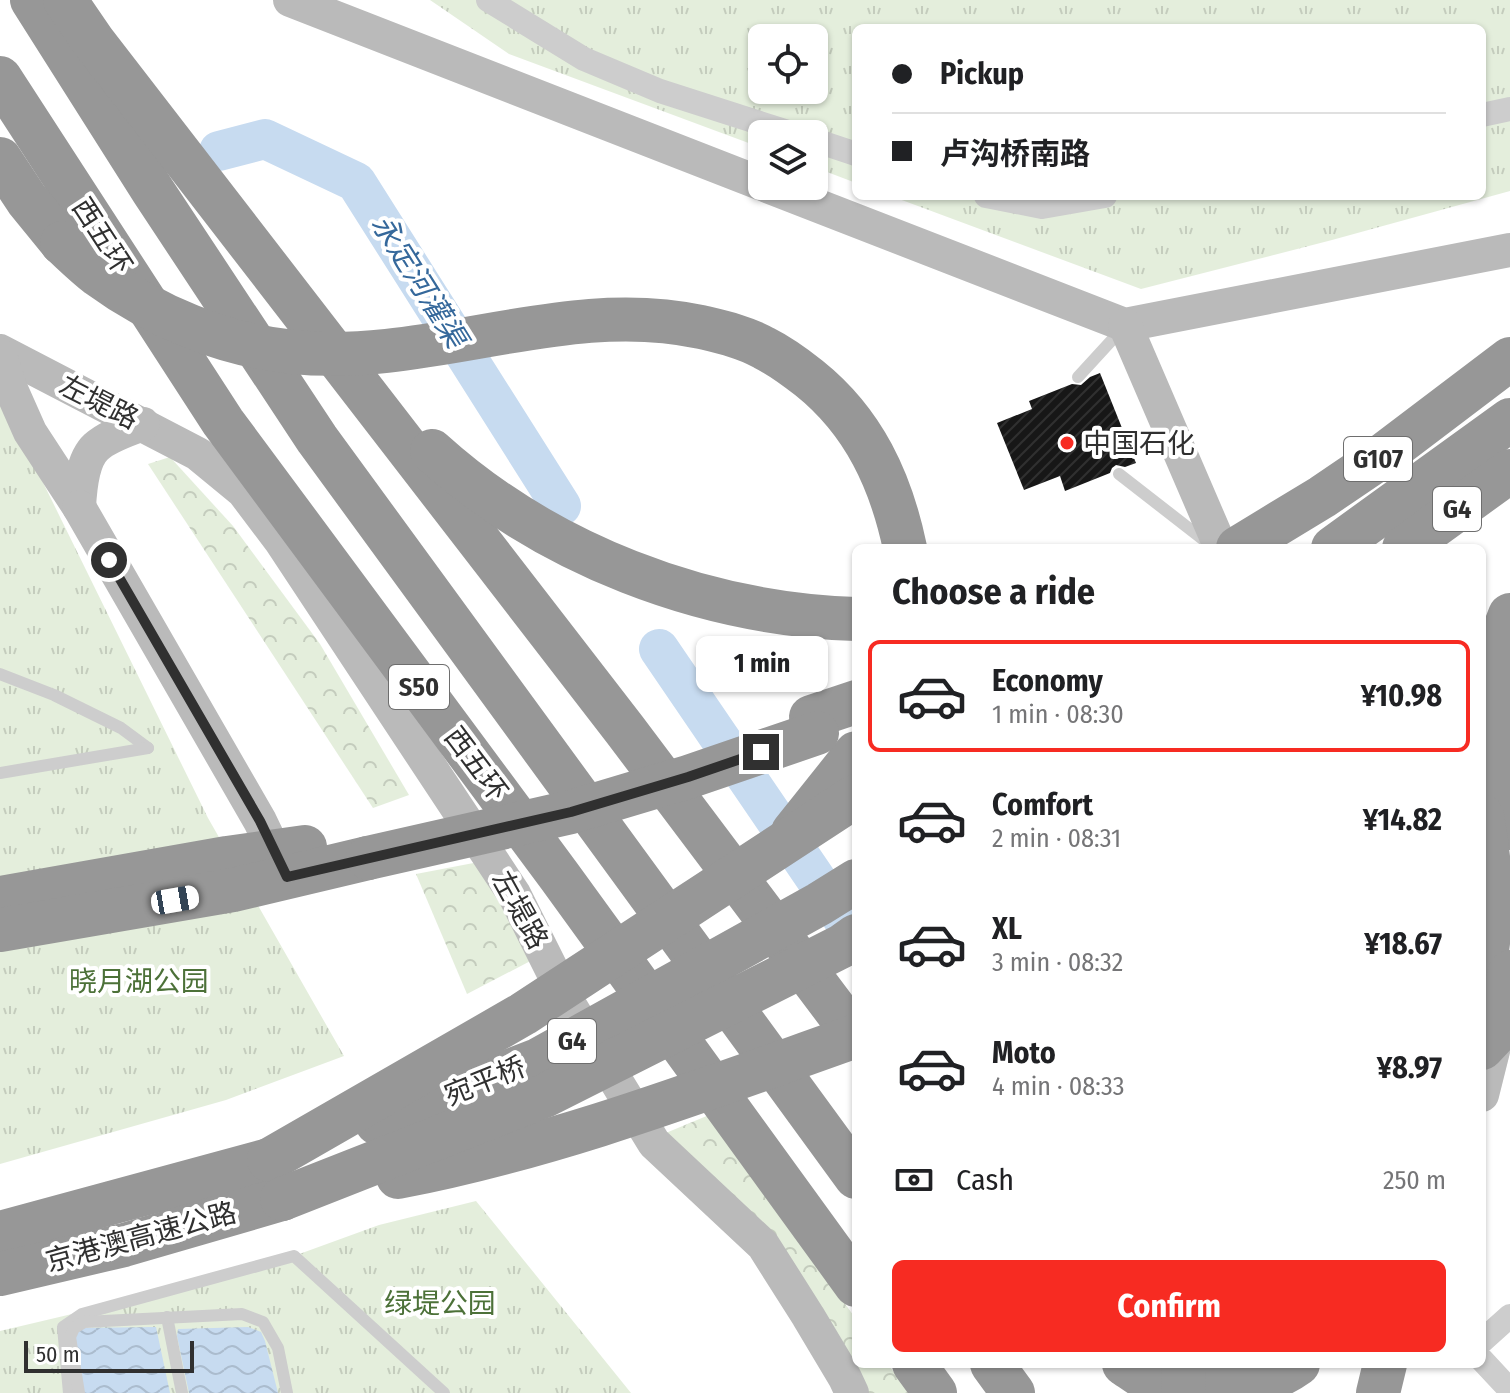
<!DOCTYPE html>
<meta charset="utf-8">
<style>
:root{--surface:#fff;--page:#f6f6f6;--text:#202124;--muted:#757577;--line:#e0e0e0;--accent:#f72b22}
body{margin:0;font-family:"Fira Sans Condensed","Noto Sans SC",sans-serif;background:var(--page);color:var(--text);height:100vh;display:flex;flex-direction:column;font-size:30px;white-space:nowrap}
*{box-sizing:border-box;margin:0}
p{font-size:26px;color:var(--muted)}
.icon{flex:none;width:44px;height:44px;fill:none;stroke:currentColor;stroke-width:2;stroke-linecap:round;stroke-linejoin:round}
.map{position:relative;flex:1;overflow:hidden}
.sheet{position:absolute;left:852px;top:544px;width:634px;height:824px;display:flex;flex-direction:column;background:var(--surface);border-radius:12px;box-shadow:0 2px 6px #0004}
.sheet>*{flex:none}
.top-card{position:absolute;left:852px;top:24px;width:634px;height:176px;border-radius:12px;box-shadow:0 2px 6px #0004;display:grid;align-content:center;height:176px;padding:0 40px;background:var(--surface)}
.tools{position:absolute;left:748px;top:24px;display:grid;gap:16px}
.tools a{display:grid;place-items:center;width:80px;height:80px;border-radius:12px;background:var(--surface);box-shadow:0 2px 6px #0004;font-size:40px}
.scale{position:absolute;left:24px;bottom:20px;width:170px;box-sizing:border-box;padding-left:8px;border:4px solid #303030;border-top:0;font-size:22px;line-height:28px;white-space:nowrap;color:#303030;-webkit-text-stroke:6px #fff;paint-order:stroke}
.end{position:absolute;width:36px;height:36px;margin:-18px;border:10px solid #303030;background:#fff;box-shadow:0 0 0 4px #fff}
.from{border-radius:50%}
.bubble{position:absolute;height:56px;border-radius:12px;background:var(--surface);box-shadow:0 2px 6px #0004;font-size:26px;font-weight:700;line-height:56px;text-align:center}
.car{position:absolute;width:24px;height:48px;margin:-24px -12px;border-radius:10px;box-shadow:0 0 6px 2px #0007;background:linear-gradient(#fff 24%,#345 0 40%,#fff 0 76%,#345 0 86%,#fff 0)}
.top-card b{display:flex;align-items:center;gap:28px;height:76px;font-size:30px}
.top-card b+b{border-top:2px solid var(--line)}
.top-card i{width:20px;height:20px;background:var(--text)}
ul{padding:0;list-style:none}
li{display:flex;align-items:center;gap:24px;height:112px;margin:0 16px 12px;padding:0 24px;border:4px solid transparent;border-radius:12px}
li div{flex:1}
li b{display:block;font-size:30px}
li em{font-style:normal;font-weight:700}
li.active{border-color:var(--accent)}
li>.icon{width:72px;height:72px;stroke-width:1.5}
h2{padding:0 40px;font-size:36px;line-height:96px}
.pay{display:flex;align-items:center;gap:20px;height:88px;padding:0 40px;font-size:30px}
.pay p{margin-inline-start:auto}
.button{display:flex;gap:16px;margin-top:auto;padding:16px 40px}
.button a{flex:1;height:92px;border-radius:12px;background:var(--accent);color:#fff;font-size:32px;font-weight:700;line-height:92px;text-align:center}
.map>svg:first-child{display:block}
.forest{fill:url(#forest-crowns)}
.park{fill:url(#park-tufts);fill-rule:evenodd}
.water{fill:url(#water-waves)}
.lines{fill:none;stroke-linecap:round;stroke-linejoin:round}
.river{stroke:#c7dbf0;stroke-width:40}
.building{fill:url(#building-hatch)}
.lane{stroke:#cdcdcd;stroke-width:12}
.street{stroke:#cdcdcd;stroke-width:24}
.secondary{stroke:#bababa;stroke-width:34}
.highway{stroke:#979797;stroke-width:44}
.highway-bridge{stroke:#979797;stroke-width:44}
.route{stroke:#303030;stroke-width:10}
.poi-dot{fill:#f72b22;stroke:#fff;stroke-width:3}
.labels{text-anchor:middle;dominant-baseline:central;stroke-width:8;stroke-linejoin:round;paint-order:stroke}
.shield{fill:#fff;stroke:#6e6e6e;stroke-width:2}
.shield-label{font-size:26px;font-weight:bold;fill:#303030}
.street-label{font-size:28px;fill:#303030;stroke:#fff}
.poi-label{font-size:28px;fill:#303030;stroke:#fff;text-anchor:start}
.park-label{font-size:28px;fill:#4c7138;stroke:#fff}
.water-label{font-size:30px;font-style:italic;fill:#35689b;stroke:#fff}
</style>
<div class="map">
<svg width="1510" height="1393" viewBox="0 0 1510 1393">
<defs>
<pattern id="forest-crowns" width="20" height="18" patternUnits="userSpaceOnUse" patternTransform="scale(2)"><rect width="20" height="18" fill="#e4eedc"/><path d="M2 6a3 3 0 1 1 6 0M12 15a3 3 0 1 1 6 0" fill="none" stroke="#c4ccbd"/></pattern>
<pattern id="park-tufts" width="24" height="20" patternUnits="userSpaceOnUse" patternTransform="scale(2)"><rect width="24" height="20" fill="#e4eedc"/><path d="M3 7l-1-3M5 7V3M7 7l1-3M15 17l-1-3M17 17v-4M19 17l1-3" fill="none" stroke="#c4ccbd"/></pattern>
<pattern id="water-waves" width="16" height="10" patternUnits="userSpaceOnUse" patternTransform="scale(2)"><rect width="16" height="10" fill="#c7dbf0"/><path d="M0 5q4-4 8 0t8 0" fill="none" stroke="#abbcce"/></pattern>
<pattern id="building-hatch" width="6" height="6" patternUnits="userSpaceOnUse" patternTransform="scale(2)"><rect width="6" height="6" fill="#171717"/><path d="M-1 1l2-2M0 6l6-6M5 7l2-2" fill="none" stroke="#303030"/></pattern>
</defs>
<rect width="100%" height="100%" fill="#fff"/>
<g class="forest">
<polygon points="170,457 233,526 320,644 409,795 373,808 148,464"/>
<polygon points="484,861 538,957 467,994 416,874"/>
<polygon points="709,1115 856,1319 856,1364 888,1364 909,1393 866,1393 661,1135"/>
</g>
<g class="park">
<path d="M430,0h1080v191l-178,49 -191,49 -250,-93h591v-168h-626v155l-42,-16v-33h-52v14l-253,-94zM762,38h52v52h-52z"/>
<polygon points="0,395 208,818 344,1056 226,1100 0,1164"/>
<polygon points="476,1201 631,1393 0,1393 0,1331 250,1272 379,1225"/>
</g>
<g class="water">
<polygon points="156,1327 170,1393 84,1393 75,1337 77,1328"/>
<polygon points="248,1327 261,1332 265,1341 278,1393 189,1393 177,1336 178,1329"/>
</g>
<g class="lines">
<g class="river">
<polyline points="219,151 265,139 356,182 561,506"/>
<polyline points="659,649 856,938"/>
</g>
</g>
<polygon class="building" points="1100,373 1136,463 1125,467 1116,465 1112,468 1110,473 1065,491 1060,476 1024,490 997,423 1032,409 1029,401 1072,384 1081,385 1090,377"/>
<g class="lines">
<g class="lane">
<polyline points="1078,377 1122,329"/>
<polyline points="1119,474 1209,544"/>
<polyline points="0,674 54,695 121,728 148,748"/>
<polyline points="0,773 148,748"/>
<polyline points="167,1317 182,1393"/>
<polyline points="69,1393 63,1327 82,1314 294,1256 444,1393"/>
<polyline points="79,1393 70,1337 74,1328 84,1322 242,1314 263,1322 278,1348 287,1393"/>
</g>
<g class="street">
<polyline points="488,0 584,59 660,91 794,134"/>
<polyline points="1482,115 1510,109"/>
<polyline points="814,140 856,154"/>
<polyline points="986,196 1042,207 1105,196"/>
<polyline points="1482,1341 1510,1316"/>
<polyline points="1482,1360 1510,1390"/>
</g>
<g class="secondary">
<polyline points="290,0 762,184"/>
<polyline points="767,186 1125,325 1510,250"/>
<polyline points="1125,325 1221,548"/>
<polyline points="0,351 198,454 243,491 280,540 514,894 569,1004 654,1143 763,1245 808,1316 845,1378 852,1393"/>
<path d="M0,355l10,32 20,45 49,75c1,-18 3,-47 17,-60 12,-11 32,-17 47,-23"/>
<polyline points="79,507 260,821 285,873"/>
<polyline points="1482,1095 1498,1031"/>
</g>
<g class="highway">
<polyline points="32,0 153,191 317,439 856,1177"/>
<polyline points="65,0 93,41 625,730 856,1037"/>
<polyline points="0,78 223,422 560,877 856,1285"/>
<polyline points="0,159 27,200 62,243"/>
<path d="M432,451c114,103 270,163 424,168"/>
<polyline points="1238,548 1322,497 1378,459 1510,359"/>
<polyline points="1333,548 1510,420"/>
<polyline points="1404,548 1510,471"/>
<polyline points="1510,615 1505,628 1490,700 1494,764 1510,828"/>
<polyline points="811,717 856,702"/>
<path d="M1482,816c11,57 11,111 0,168"/>
<polyline points="793,832 856,753"/>
<polyline points="0,898 227,858 305,847"/>
<polyline points="0,930 233,890 368,858"/>
<polyline points="1482,1048 1498,1031 1510,972"/>
<polyline points="0,1233 269,1160"/>
<polyline points="0,1274 124,1245 282,1199"/>
<polyline points="914,1364 935,1393"/>
<polyline points="992,1364 1013,1393"/>
<path d="M1124,1364c8,5 17,12 26,17 46,12 108,12 148,-17"/>
<polyline points="1378,1393 1385,1364"/>
</g>
<g class="highway-bridge">
<path d="M62,243c12,11 23,22 36,32 56,41 125,70 195,77 138,14 271,-55 408,-25 21,5 44,10 63,21 16,8 31,19 45,30 55,44 82,103 96,170"/>
<polyline points="368,858 571,812 688,777 817,733"/>
<polyline points="377,1123 538,1060 819,904 856,881"/>
<polyline points="269,1160 523,1014 856,796"/>
<path d="M398,1177c157,-30 308,-88 458,-141"/>
<polyline points="282,1199 544,1096 842,946 856,936"/>
<polyline points="1183,1393 1184,1364"/>
</g>
</g>
<g class="lines">
<polyline class="route" points="109,560 260,821 287,877 571,812 688,777 761,752"/>
</g>
<circle class="poi-dot" cx="1067" cy="443" r="8"/>
<g class="labels">
<g class="shield">
<rect x="1344" y="437" width="68" height="44" rx="6"/>
<rect x="1433" y="487" width="48" height="44" rx="6"/>
<rect x="389" y="665" width="60" height="44" rx="6"/>
<rect x="548" y="1019" width="48" height="44" rx="6"/>
</g>
<g class="shield-label">
<text x="1378" y="459">G107</text>
<text x="1457" y="509">G4</text>
<text x="419" y="687">S50</text>
<text x="572" y="1041">G4</text>
</g>
<g class="street-label">
<text transform="translate(102 236) rotate(57)">西五环</text>
<text transform="translate(99 402) rotate(27)">左堤路</text>
<text transform="translate(476 764) rotate(53)">西五环</text>
<text transform="translate(520 910) rotate(61)">左堤路</text>
<text transform="translate(485 1081) rotate(-22)">宛平桥</text>
<text transform="translate(141 1237) rotate(-15)">京港澳高速公路</text>
</g>
<g class="poi-label">
<text x="1083" y="443">中国石化</text>
</g>
<g class="park-label">
<text x="139" y="981">晓月湖公园</text>
<text x="440" y="1303">绿堤公园</text>
</g>
<g class="water-label">
<text transform="translate(419 281) rotate(58)">永定河灌渠</text>
</g>
</g>
</svg>
<div class="tools">
<a><svg class="icon" aria-label="locate" viewBox="0 0 24 24"><circle cx="12" cy="12" r="6"/><path d="M12 2v4M12 18v4M2 12h4M18 12h4"/></svg></a>
<a><svg class="icon" aria-label="layers" viewBox="0 0 24 24"><path d="M12 4l9 5-9 5-9-5zM3 14l9 5 9-5"/></svg></a>
</div>
<div class="scale">50 m</div>
<i class="end from" style="left:109px;top:560px"></i>
<i class="end" style="left:761px;top:752px"></i>
<div class="bubble" style="left:696px;top:636px;width:132px">1 min</div>
<i class="car" style="left:175px;top:900px;rotate:80deg"></i>
<div class="top-card">
<b><i class="from"></i>Pickup</b>
<b><i></i>卢沟桥南路</b>
</div>
<section class="sheet">
<h2>Choose a ride</h2>
<ul>
<li class="active"><svg class="icon" aria-label="car" viewBox="0 0 24 24"><path d="M5 17H2v-5l4-1 3-4h7l3 4 3 1v5h-3M9 17h6M6 11h13"/><circle cx="7" cy="17" r="2"/><circle cx="17" cy="17" r="2"/></svg><div><b>Economy</b><p>1 min · 08:30</p></div><em>¥10.98</em></li>
<li><svg class="icon" aria-label="car" viewBox="0 0 24 24"><path d="M5 17H2v-5l4-1 3-4h7l3 4 3 1v5h-3M9 17h6M6 11h13"/><circle cx="7" cy="17" r="2"/><circle cx="17" cy="17" r="2"/></svg><div><b>Comfort</b><p>2 min · 08:31</p></div><em>¥14.82</em></li>
<li><svg class="icon" aria-label="car" viewBox="0 0 24 24"><path d="M5 17H2v-5l4-1 3-4h7l3 4 3 1v5h-3M9 17h6M6 11h13"/><circle cx="7" cy="17" r="2"/><circle cx="17" cy="17" r="2"/></svg><div><b>XL</b><p>3 min · 08:32</p></div><em>¥18.67</em></li>
<li><svg class="icon" aria-label="car" viewBox="0 0 24 24"><path d="M5 17H2v-5l4-1 3-4h7l3 4 3 1v5h-3M9 17h6M6 11h13"/><circle cx="7" cy="17" r="2"/><circle cx="17" cy="17" r="2"/></svg><div><b>Moto</b><p>4 min · 08:33</p></div><em>¥8.97</em></li>
</ul>
<div class="pay"><svg class="icon" aria-label="cash" viewBox="0 0 24 24"><path d="M3 7h18v10H3z"/><circle cx="12" cy="12" r="2"/></svg>Cash<p>250 m</p></div>
<div class="button"><a>Confirm</a></div>
</section>
</div>
